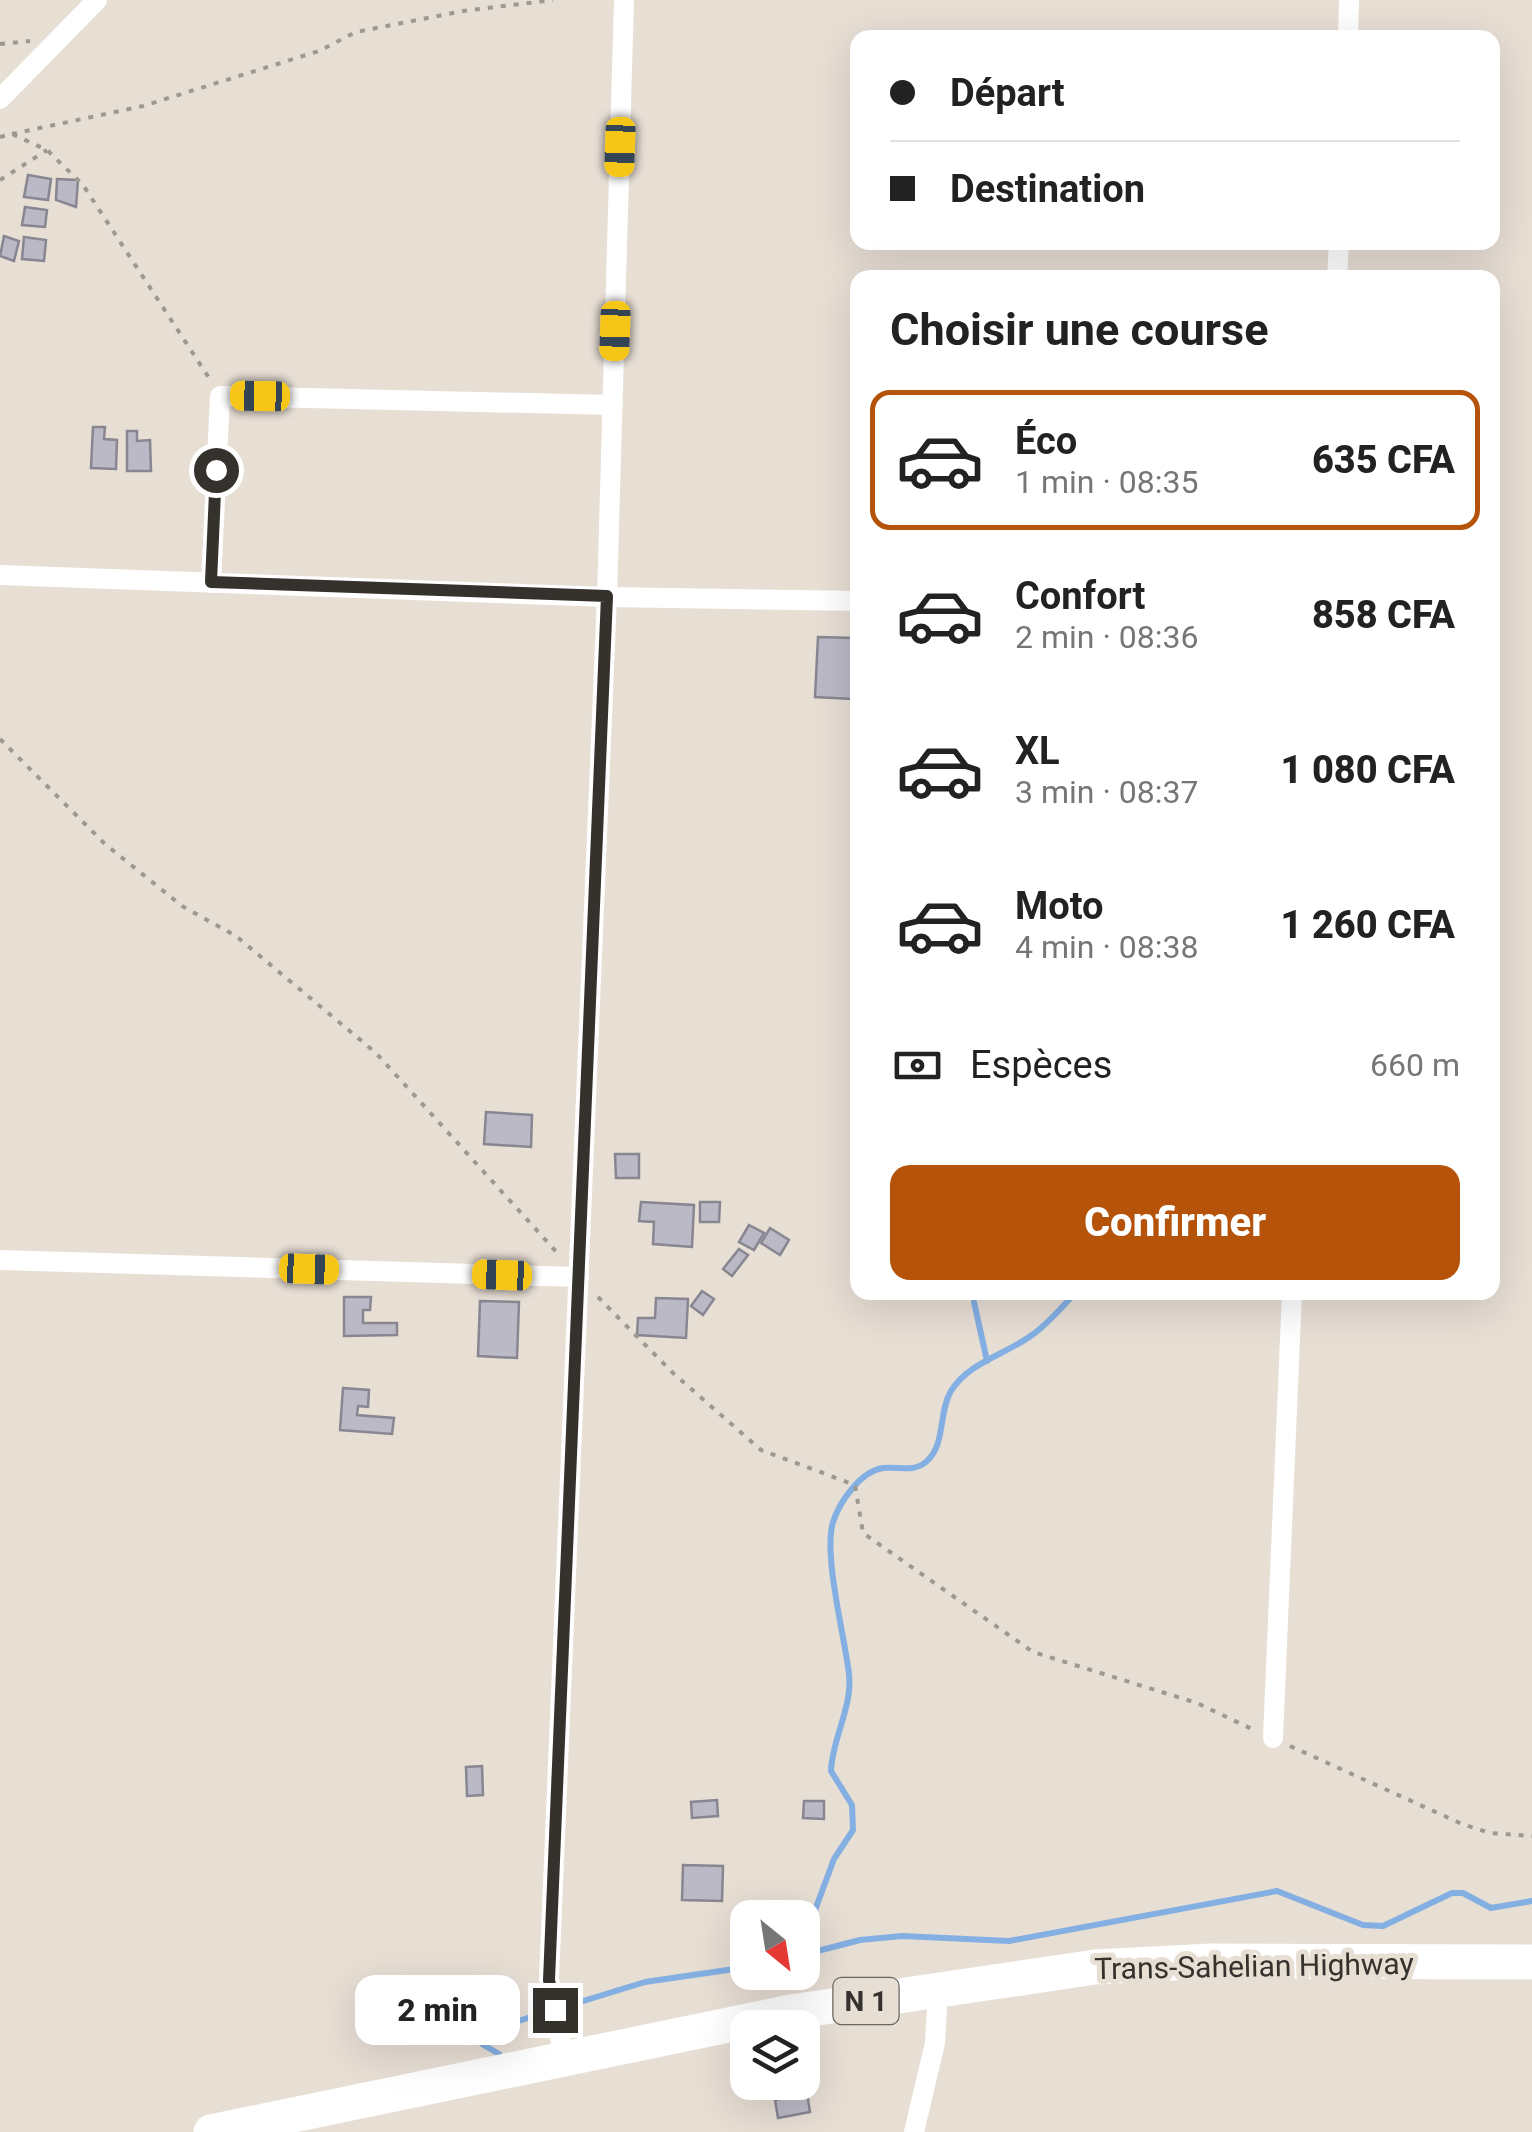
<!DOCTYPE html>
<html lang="fr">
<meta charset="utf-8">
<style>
:root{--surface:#fff;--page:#f6f6f6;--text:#222;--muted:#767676;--line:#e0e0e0;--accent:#b45309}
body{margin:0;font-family:Roboto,sans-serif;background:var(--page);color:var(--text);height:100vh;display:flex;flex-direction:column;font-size:38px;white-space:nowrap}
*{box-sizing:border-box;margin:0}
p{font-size:32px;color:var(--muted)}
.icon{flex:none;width:55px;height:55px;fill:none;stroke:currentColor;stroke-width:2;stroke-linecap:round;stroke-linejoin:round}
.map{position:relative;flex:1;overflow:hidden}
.details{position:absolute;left:850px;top:270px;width:650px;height:1030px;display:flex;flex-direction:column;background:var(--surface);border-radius:20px;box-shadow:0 10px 40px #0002}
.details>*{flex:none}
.guide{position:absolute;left:850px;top:30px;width:650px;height:220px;border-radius:20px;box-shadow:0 10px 40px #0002;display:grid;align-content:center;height:220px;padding:0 40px;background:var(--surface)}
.needle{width:65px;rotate:150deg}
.buttons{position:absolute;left:730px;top:1900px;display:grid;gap:20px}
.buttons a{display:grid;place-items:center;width:90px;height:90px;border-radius:20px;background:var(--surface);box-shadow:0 10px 40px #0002;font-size:50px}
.end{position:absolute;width:45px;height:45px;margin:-22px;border:12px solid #35322e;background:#fff;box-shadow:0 0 0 5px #fff}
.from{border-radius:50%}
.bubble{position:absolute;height:70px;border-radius:20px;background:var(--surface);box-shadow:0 10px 40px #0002;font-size:32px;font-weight:800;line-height:70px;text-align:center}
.car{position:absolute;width:30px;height:60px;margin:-30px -15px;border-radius:12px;box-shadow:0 0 8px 2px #0007;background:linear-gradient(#f5c518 24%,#345 0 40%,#f5c518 0 76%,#345 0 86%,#f5c518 0)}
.guide b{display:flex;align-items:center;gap:35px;height:95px;font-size:38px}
.guide b+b{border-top:2px solid var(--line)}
.guide i{width:25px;height:25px;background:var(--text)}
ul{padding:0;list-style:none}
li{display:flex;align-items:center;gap:30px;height:140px;margin:0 20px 15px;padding:0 20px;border:5px solid transparent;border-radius:20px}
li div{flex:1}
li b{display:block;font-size:38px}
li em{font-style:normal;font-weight:800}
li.selected{border-color:var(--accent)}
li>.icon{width:90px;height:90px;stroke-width:1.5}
h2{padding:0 40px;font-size:45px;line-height:120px}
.pay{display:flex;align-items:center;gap:25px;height:110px;padding:0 40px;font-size:38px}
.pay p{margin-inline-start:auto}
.primary-button{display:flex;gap:20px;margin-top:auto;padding:20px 40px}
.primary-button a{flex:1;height:115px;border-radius:20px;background:var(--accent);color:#fff;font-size:40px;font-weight:800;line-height:115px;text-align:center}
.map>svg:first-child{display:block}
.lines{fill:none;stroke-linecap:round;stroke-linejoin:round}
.stream{stroke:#83afe2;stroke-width:6}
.building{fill:#bbb9c5;stroke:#878691;stroke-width:2.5}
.path{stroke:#9e9890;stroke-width:4;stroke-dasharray:5 8;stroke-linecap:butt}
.minor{stroke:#fff;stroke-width:20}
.trunk{stroke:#fff;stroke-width:35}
.route{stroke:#35322e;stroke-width:12}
.labels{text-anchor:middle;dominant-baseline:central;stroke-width:10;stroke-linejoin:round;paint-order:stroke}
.shield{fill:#e7ded4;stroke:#6a6660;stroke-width:2.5}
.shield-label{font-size:28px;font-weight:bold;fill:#35322e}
.street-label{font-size:30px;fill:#35322e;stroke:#e7ded4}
</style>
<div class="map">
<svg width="1532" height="2132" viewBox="0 0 1532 2132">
<rect width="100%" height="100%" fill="#e7ded4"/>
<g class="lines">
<g class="stream">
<polyline points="974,1302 987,1361"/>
<path d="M802,1945l32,-86 19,-29 -1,-25 -21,-34c1,-32 22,-65 18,-97 -4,-36 -26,-119 -16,-152 7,-21 28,-51 50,-54 16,-2 29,5 43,-6 20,-17 12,-49 25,-71 18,-29 54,-36 81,-56 16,-11 30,-28 44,-43"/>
<polyline points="802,1955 860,1940 902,1936 1009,1941 1277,1891 1363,1925 1383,1926 1452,1893 1463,1893 1491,1908 1532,1901"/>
<polyline points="499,2054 482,2044 482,2032 645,1982 748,1967"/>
</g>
</g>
<g class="building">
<polygon points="28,175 51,179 48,200 24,197"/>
<polygon points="57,179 78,180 76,207 56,200"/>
<polygon points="25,207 47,210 45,227 22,225"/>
<polygon points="4,236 19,241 14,261 0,256"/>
<polygon points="24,237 46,240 44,261 22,259"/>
<polygon points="93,427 105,427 104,439 117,440 116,469 91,468"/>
<polygon points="127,431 137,431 137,441 150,440 151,471 127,471"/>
<polygon points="818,637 855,638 852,699 815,697"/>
<polygon points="486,1112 532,1115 531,1147 484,1144"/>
<polygon points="615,1154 639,1154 639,1178 616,1178"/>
<polygon points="641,1202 694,1205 692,1247 653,1244 654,1222 639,1221"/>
<polygon points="700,1202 720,1202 719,1222 700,1222"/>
<polygon points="749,1225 764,1233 754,1250 739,1242"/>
<polygon points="770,1228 789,1240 780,1255 761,1243"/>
<polygon points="739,1249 748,1255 732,1276 723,1269"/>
<polygon points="702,1291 714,1299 703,1315 691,1306"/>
<polygon points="344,1297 371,1297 370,1310 363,1310 363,1323 397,1323 397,1335 344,1336"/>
<polygon points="656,1298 688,1299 686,1338 637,1335 638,1318 655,1318"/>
<polygon points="480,1301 519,1302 517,1358 478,1356"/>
<polygon points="343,1388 369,1390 368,1407 358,1406 357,1415 394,1418 392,1434 340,1430"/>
<polygon points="482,1766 483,1795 467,1796 466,1767"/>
<polygon points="717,1800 718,1816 692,1818 691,1802"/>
<polygon points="804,1801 824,1801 824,1819 803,1818"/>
<polygon points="683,1865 723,1866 722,1901 682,1900"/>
<polygon points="807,2093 810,2112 778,2118 775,2100"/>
</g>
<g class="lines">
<g class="path">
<polyline points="0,44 30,41"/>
<polyline points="12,134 143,106 319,51 356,32 463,11 553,0"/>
<polyline points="0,137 12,134 47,150 83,185 211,381"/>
<polyline points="0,180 47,150"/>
<polyline points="0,739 105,844 182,906 236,936 376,1053 561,1257"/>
<polyline points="598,1297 673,1373 761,1450 855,1485 863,1533 1033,1652 1197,1703 1254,1730"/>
<polyline points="1290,1746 1462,1824 1490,1833 1532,1836"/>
</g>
<g class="minor">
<polyline points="1348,38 1349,0"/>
<polyline points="0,99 97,0"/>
<polyline points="1337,278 1339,242"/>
<polyline points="0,575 607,597 858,601"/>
<polyline points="211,583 220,396 613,405"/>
<polyline points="0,1260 579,1277"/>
<polyline points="1273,1738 1292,1292"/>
<polyline points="564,2058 549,1979 607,597 624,0"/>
<polyline points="914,2132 935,2043 938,1990"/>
</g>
<polyline class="trunk" points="211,2132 791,2012 1095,1967 1211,1961 1532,1962"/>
</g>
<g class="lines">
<polyline class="route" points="216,470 211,582 607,596 549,1980 555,2010"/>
</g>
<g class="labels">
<rect class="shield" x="833.5" y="1978" width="65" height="46" rx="8"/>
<g class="shield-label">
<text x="866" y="2001">N 1</text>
</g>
<g class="street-label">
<text transform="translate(1254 1966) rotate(-1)">Trans-Sahelian Highway</text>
</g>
</g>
</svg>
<div class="buttons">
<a><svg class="needle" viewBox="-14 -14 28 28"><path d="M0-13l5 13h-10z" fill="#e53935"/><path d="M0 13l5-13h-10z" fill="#767676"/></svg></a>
<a><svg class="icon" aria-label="layers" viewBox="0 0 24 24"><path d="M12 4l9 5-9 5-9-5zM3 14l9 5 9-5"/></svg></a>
</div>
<i class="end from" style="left:216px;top:470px"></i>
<i class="end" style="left:555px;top:2010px"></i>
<div class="bubble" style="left:355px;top:1975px;width:165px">2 min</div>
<i class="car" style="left:620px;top:147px;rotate:182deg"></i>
<i class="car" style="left:615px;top:331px;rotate:182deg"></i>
<i class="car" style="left:260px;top:396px;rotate:271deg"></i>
<i class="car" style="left:309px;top:1269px;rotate:92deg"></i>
<i class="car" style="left:502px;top:1275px;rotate:272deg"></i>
<div class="guide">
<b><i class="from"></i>Départ</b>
<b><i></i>Destination</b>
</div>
<section class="details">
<h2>Choisir une course</h2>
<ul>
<li class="selected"><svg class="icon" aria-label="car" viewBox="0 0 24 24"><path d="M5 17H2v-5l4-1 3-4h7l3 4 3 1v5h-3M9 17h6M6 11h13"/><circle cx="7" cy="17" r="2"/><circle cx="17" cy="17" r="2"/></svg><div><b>Éco</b><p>1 min · 08:35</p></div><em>635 CFA</em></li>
<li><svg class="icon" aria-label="car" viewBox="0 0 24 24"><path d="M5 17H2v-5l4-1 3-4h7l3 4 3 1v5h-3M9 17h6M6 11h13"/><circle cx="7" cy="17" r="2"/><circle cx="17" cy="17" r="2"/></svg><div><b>Confort</b><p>2 min · 08:36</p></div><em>858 CFA</em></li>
<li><svg class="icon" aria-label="car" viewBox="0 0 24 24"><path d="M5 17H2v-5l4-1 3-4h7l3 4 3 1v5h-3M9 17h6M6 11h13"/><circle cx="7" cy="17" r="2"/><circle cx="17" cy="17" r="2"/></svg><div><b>XL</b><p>3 min · 08:37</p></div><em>1 080 CFA</em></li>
<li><svg class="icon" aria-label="car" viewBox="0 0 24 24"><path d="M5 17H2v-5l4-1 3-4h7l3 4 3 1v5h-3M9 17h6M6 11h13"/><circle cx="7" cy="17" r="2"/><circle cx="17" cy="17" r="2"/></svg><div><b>Moto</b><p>4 min · 08:38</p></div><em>1 260 CFA</em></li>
</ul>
<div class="pay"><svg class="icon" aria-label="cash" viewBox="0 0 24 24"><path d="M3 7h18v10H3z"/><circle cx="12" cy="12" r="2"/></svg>Espèces<p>660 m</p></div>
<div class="primary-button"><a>Confirmer</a></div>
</section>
</div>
